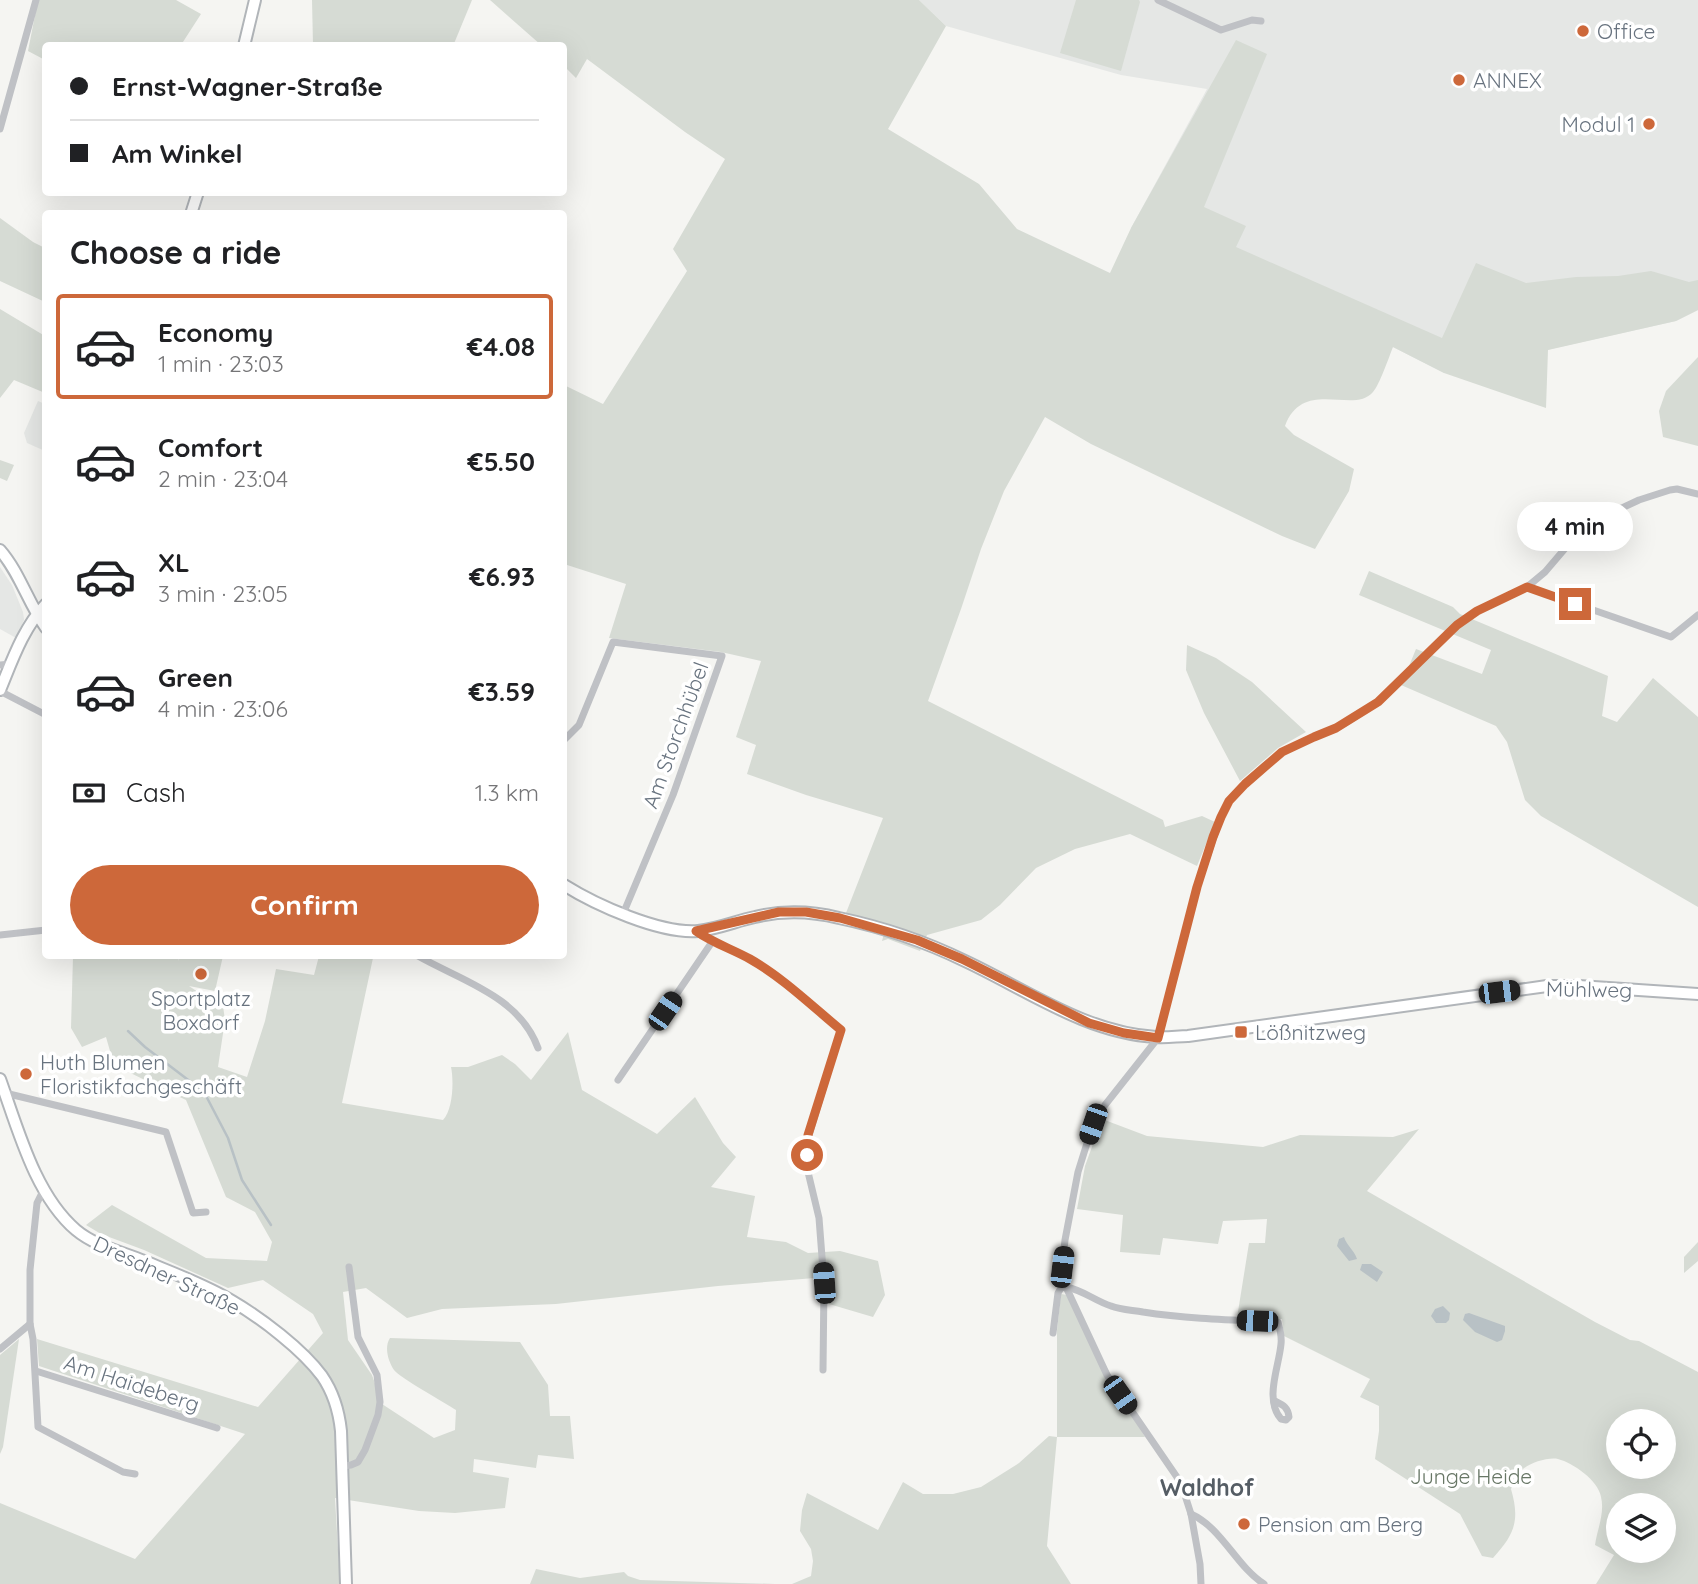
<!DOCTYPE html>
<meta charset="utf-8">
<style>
:root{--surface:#fff;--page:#f2f2f2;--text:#202124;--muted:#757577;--line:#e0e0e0;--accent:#cd683a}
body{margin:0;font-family:Quicksand,sans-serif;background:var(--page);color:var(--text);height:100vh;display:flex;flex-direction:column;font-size:26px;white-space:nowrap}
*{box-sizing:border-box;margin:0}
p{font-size:23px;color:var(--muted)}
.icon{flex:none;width:38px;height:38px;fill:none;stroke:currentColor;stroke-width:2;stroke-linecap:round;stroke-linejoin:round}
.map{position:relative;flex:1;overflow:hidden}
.drawer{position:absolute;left:42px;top:210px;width:525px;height:749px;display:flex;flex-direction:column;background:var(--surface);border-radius:7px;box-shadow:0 7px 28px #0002}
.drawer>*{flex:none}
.hud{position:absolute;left:42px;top:42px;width:525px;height:154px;border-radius:7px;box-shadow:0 7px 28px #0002;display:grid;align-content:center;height:154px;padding:0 28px;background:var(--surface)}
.fabs{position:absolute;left:1606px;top:1409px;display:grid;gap:14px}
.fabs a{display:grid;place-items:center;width:70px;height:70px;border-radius:50%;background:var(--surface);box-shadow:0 7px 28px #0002;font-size:35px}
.end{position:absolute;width:32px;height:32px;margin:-16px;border:9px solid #cd683a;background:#fff;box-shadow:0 0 0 4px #fff}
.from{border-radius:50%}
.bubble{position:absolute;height:49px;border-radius:24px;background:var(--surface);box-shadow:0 7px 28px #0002;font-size:23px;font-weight:700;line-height:49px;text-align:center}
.car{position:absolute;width:21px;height:42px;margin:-21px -10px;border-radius:9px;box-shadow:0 0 5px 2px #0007;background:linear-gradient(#222 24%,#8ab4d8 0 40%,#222 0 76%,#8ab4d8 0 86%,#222 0)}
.hud b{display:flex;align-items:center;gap:24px;height:66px;font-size:26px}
.hud b+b{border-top:2px solid var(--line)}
.hud i{width:18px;height:18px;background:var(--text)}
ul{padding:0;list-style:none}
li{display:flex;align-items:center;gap:21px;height:105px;margin:0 14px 10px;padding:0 14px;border:4px solid transparent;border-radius:7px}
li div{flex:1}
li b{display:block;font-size:26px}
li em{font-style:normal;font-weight:700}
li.selected{border-color:var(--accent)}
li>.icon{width:63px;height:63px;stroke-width:1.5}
h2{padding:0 28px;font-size:32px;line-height:84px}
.pay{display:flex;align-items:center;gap:18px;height:77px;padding:0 28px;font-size:26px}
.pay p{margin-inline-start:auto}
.cta{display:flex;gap:14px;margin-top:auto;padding:14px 28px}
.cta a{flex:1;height:80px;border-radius:42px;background:var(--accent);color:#fff;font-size:28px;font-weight:700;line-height:80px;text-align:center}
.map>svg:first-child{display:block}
.built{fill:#e5e7e5}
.green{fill:#d6dbd4;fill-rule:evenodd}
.water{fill:#b8c1c5}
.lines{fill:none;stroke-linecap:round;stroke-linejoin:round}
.stream{stroke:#b8c1c5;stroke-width:2.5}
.secondary-casing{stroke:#b1b5b9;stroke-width:14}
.street{stroke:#bfc1c5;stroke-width:7}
.secondary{stroke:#fff;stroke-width:10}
.route{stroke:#cd683a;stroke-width:9}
.poi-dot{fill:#cd683a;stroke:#fff;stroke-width:2.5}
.labels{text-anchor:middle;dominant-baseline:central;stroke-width:7;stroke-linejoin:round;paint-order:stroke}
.poi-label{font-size:21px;fill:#68737f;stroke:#fff;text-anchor:start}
.street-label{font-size:21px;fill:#68737f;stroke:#fff}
.park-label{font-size:21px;fill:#687766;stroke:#fff}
.neighbourhood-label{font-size:23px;font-weight:bold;fill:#555d65;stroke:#fff}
</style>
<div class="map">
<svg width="1698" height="1584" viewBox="0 0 1698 1584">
<rect width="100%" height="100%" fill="#f5f5f2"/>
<g class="built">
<polygon points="919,0 1698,0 1698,310 1676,321 1444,373 1328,314 1131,228 1207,89 1121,75 946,26"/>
<polygon points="38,401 45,404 45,451 27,443 24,433"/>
<polygon points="0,567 12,585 23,612 24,620 16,638 0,629"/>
</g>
<g class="green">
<polygon points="38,0 176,0 201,14 181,45 46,46 45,60 28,51"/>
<polygon points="312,0 472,0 453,46 313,45"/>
<path d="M490,0h429l27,26 -58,103 91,55 38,45 93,44 21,-45 105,-188 31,14 -63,153 42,19 -10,21 206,91 34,-75 50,20 50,-6 42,-1 33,-5 38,11 9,-2v30l-22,11 -128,29 -2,58 -102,-35 -51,-26c-4,10 -14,39 -20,45 -19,23 -70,-15 -88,34l9,9 60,34 -5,22 -34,58 -33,-13 -191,-92 -46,-27 -41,74 -23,58 -20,60 -33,92 235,119 2,7 37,-11 13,6 -18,44 -67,-32 -55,15 -39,19 -36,37 -19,15 -54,15 -7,16 -32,-12 -6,2 4,-15 -40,-13 37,-95 -77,-23 -59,-21 9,-29 -20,-8 25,-76 -40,-9 -112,-14 17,-54 -62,-20v-179l39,19 84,-133 -14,-22 52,-90 -40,-27 -98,-73 -11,19 -12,-12v-20l-23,-1z"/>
<polygon points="1076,0 1139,0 1140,2 1121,71 1060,53"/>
<polygon points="0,218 33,242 45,248 45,302 0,281"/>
<polygon points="0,309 45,336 45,393 14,380 0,398"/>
<polygon points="1698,357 1698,446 1663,437 1659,411 1666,391"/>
<polygon points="0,460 14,465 7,481 0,478"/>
<polygon points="1369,571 1453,607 1460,614 1608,676 1602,716 1617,722 1653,678 1698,717 1698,907 1541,816 1525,800 1507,742 1496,726 1394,682 1409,666 1416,649 1482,674 1491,650 1359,595"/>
<polygon points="1187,645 1216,658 1252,682 1306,732 1278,748 1240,781 1204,713 1186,670"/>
<path d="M73,956h105v5l1,-5h44l-8,35 -26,-5 21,14 12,-1 3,21 -7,47 29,10 18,-56 11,-52 38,6 5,-19h43l11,2 -31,145 101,17c10,-10 11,-39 8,-53h17l34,-12 13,9 16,16 37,-48 14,58 75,44 38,-37 28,46 13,14 -25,30 44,9 -8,41 39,5 22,11 32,-2 38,10 7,34 -12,22 -44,-13 -2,-27 -109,9 -162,18 -114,5 -35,9 -41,-30 -23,4 5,48 24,35 10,29 52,34 21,-8 1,-20c-11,-7 -57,-33 -62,-40 -6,-9 -10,-23 -4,-32l130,4 28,43 2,31h20l4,43 -36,-4 -2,13 -62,-9 -1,13 36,6 -4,30 -50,5 -36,-2 -84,-13 5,86h-340v-81l135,56 110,-125 -206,-68 -2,-27 221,68 65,-74 -10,-19 -50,-34 -35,8 -84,-38 -43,-16 -15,-9 26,-20 94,53 61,3 5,-19 -17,-30 -29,-15 -40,-97 -72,-35 -8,-28 -24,10 -11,-19z"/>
<path d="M1102,1119l45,17 116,11 37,-12 93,2 26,-8 -52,62 228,131 35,18 9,1 59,31v212h-102l18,-29 -19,-10c2,-15 10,-32 6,-48 -3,-17 -28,-34 -43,-38 -10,-2 -29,4 -36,11 -5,4 -8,13 -11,19 9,31 4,45 -18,69l-11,-2 -22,-42 -85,-55 4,-28v-25l-19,-9 10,-18 -86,-43 -2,-17 -45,-1 12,-75h16l2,-24 -44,2 -5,23 -55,-6 -3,17 -40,-3 3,-37 -46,-6 8,-43zM1619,1421h45v45h-45zM1619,1505h45v45h-45z"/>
<polygon points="1698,1242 1698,1261 1684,1273 1684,1257"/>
<polygon points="1061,1294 1067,1295 1145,1437 1057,1437 1047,1546 1071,1584 792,1584 811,1576 813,1561 811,1549 800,1531 802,1510 807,1493 878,1530 903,1482 923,1494 953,1494 981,1487 1019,1463 1049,1436 1057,1437 1057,1330"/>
<polygon points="19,1339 3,1447 0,1454 0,1355"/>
<polygon points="536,1569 580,1578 624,1572 628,1576 640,1580 775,1584 530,1584"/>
</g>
<g class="water">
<path d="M1344,1237c3,9 10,13 13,22l-8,2 -12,-15 2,-7z"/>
<polygon points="1362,1264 1371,1264 1383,1272 1377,1282 1360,1270"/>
<polygon points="1443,1306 1450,1313 1449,1320 1446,1323 1436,1323 1431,1316 1435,1309"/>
<polygon points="1469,1313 1505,1326 1505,1331 1502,1340 1497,1342 1475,1332 1463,1320 1465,1314"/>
</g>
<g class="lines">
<polyline class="stream" points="128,1031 145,1047 204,1092 228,1138 242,1180 271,1225"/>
<defs>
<g id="secondary">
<polyline points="244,46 255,0"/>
<polyline points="191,214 198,192"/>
<path d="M0,550c20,23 28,53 46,78"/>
<path d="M0,690c12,-29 23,-62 46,-86"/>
<path d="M564,885c32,20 96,49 134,46 20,-2 38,-10 57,-14 28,-7 56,-6 84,1 43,9 87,24 126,43 62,29 121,72 191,76 11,1 22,-1 32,-1l359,-50h32l119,8"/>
<path d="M0,1079c18,50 35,116 76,151 19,16 46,22 68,31 29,12 62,24 88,40 29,17 70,48 90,75 11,16 17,36 19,55l5,153"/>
</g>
</defs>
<use href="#secondary" class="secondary-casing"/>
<g class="street">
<polyline points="1158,0 1221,30 1252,20 1261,21"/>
<polyline points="0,129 36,0"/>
<polyline points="1527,587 1671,637 1698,615"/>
<polyline points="0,665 11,664"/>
<polyline points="0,691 46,715"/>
<polyline points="564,740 579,725 613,642 722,656 673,795 623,914"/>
<path d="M697,931c17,12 35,18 53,28 33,19 62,47 91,71l-32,105 -2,20 1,17 11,46 5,65 -1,87"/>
<polyline points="0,935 46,930"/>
<path d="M418,956c44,25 101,40 120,92"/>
<polyline points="618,1080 712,942"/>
<polyline points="5,1093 166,1132 193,1213 206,1212"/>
<polyline points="43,1191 37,1203 30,1270 30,1324 33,1339 38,1427 123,1472 135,1474"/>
<path d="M1066,1287c17,3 29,14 45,19 10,4 21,4 32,6 45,7 90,8 135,10 2,7 4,14 3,22 -2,23 -17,55 0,75l5,1 3,-3c-1,-10 -6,-12 -14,-16"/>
<polyline points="1053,1333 1058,1293 1061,1288 1066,1287"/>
<polyline points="0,1349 30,1324"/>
<polyline points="36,1371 217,1428"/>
<polyline points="342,1466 351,1465 358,1462 365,1450 378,1415 380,1402 377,1375 358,1337 349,1267"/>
<path d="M1191,1514c31,14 45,52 73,70"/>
<polyline points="1201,1584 1200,1564 1191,1514 1181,1483 1107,1375 1066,1287 1062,1267 1065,1240 1078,1172 1093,1124 1105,1105 1158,1038 1197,887 1221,816 1229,801 1245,784 1263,767 1282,752 1314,737 1337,728 1378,702 1457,625 1477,611 1527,587 1545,572 1574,538 1594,521 1639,500 1670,490 1677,489 1698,494"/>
</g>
<use href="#secondary" class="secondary"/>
</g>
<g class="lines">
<path class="route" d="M807,1155l1,-20 33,-105c-29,-24 -59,-53 -91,-71 -18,-10 -37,-16 -54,-28l83,-19h27l34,6 77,22 45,19 127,64 35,10 34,5 39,-151 16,-50 8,-20 8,-16 16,-17 37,-32 32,-15 22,-9 42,-26 79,-77 20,-14 50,-24 48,17"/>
</g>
<g class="poi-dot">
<circle cx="1583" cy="31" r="7"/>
<circle cx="1459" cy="80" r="7"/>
<circle cx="1649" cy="124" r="7"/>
<circle cx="201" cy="974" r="7"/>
<rect x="1234" y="1025" width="14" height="14" rx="3.5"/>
<circle cx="26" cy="1074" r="7"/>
<circle cx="1244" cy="1524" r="7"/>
</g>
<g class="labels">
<g class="poi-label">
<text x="1597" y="31">Office</text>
<text x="1473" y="80">ANNEX</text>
<text x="1635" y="124" text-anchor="end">Modul 1</text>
<text x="201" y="998" text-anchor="middle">Sportplatz<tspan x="201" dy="24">Boxdorf</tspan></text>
<text x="1255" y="1032">Lößnitzweg</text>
<text x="40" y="1062">Huth Blumen<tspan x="40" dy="24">Floristikfachgeschäft</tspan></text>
<text x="1258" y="1524">Pension am Berg</text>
</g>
<g class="street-label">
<text transform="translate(675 735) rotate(-70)">Am Storchhübel</text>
<text transform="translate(1589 989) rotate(1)">Mühlweg</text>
<text transform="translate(167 1275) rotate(25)">Dresdner Straße</text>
<text transform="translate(132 1383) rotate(18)">Am Haideberg</text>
</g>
<g class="park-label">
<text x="1471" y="1476">Junge Heide</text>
</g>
<g class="neighbourhood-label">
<text x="1207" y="1487">Waldhof</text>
</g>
</g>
</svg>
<div class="fabs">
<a><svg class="icon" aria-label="locate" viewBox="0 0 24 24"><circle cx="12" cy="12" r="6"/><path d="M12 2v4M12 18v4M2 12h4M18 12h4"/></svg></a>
<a><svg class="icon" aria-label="layers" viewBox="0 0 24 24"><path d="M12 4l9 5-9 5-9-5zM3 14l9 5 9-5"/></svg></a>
</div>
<i class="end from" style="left:807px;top:1155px"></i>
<i class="end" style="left:1575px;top:604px"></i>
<div class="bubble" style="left:1517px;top:502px;width:116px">4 min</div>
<i class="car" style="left:1499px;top:992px;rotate:83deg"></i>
<i class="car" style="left:665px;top:1011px;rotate:34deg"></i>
<i class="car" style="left:1093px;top:1124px;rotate:199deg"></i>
<i class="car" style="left:1062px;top:1267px;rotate:7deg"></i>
<i class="car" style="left:824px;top:1283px;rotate:356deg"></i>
<i class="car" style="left:1257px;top:1321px;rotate:272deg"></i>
<i class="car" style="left:1120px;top:1395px;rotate:145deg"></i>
<div class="hud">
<b><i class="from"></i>Ernst-Wagner-Straße</b>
<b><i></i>Am Winkel</b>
</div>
<section class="drawer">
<h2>Choose a ride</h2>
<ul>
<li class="selected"><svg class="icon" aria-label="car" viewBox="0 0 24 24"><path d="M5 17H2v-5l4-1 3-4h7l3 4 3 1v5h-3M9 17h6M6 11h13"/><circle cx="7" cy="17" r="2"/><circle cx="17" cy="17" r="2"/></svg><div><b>Economy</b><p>1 min · 23:03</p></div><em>€4.08</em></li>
<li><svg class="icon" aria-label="car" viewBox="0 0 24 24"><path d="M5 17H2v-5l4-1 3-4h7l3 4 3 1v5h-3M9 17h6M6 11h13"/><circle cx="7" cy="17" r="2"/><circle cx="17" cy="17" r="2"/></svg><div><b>Comfort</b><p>2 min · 23:04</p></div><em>€5.50</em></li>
<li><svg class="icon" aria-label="car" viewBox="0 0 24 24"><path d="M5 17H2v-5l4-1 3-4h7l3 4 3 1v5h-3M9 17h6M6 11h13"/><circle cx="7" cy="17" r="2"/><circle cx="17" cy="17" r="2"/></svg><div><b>XL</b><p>3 min · 23:05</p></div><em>€6.93</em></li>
<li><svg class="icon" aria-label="car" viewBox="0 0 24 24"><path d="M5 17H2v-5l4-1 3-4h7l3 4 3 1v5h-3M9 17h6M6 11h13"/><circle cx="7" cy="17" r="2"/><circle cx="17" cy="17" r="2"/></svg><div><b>Green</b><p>4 min · 23:06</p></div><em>€3.59</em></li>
</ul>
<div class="pay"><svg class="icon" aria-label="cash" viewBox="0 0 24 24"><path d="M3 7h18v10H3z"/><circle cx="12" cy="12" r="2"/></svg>Cash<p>1.3 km</p></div>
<div class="cta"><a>Confirm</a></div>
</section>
</div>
